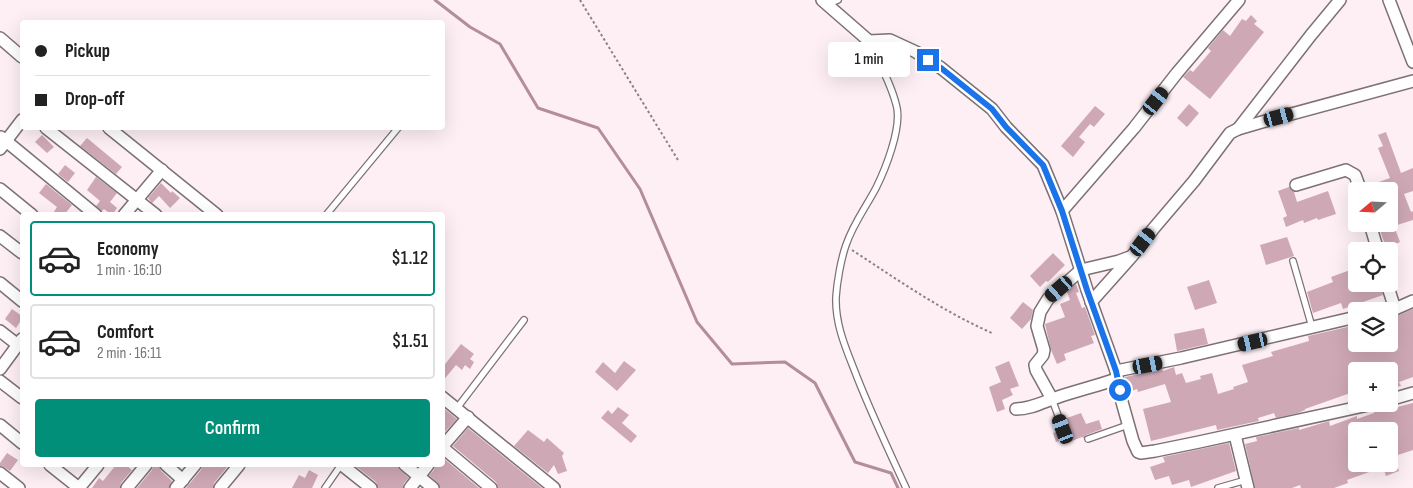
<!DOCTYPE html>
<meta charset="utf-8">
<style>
:root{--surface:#fff;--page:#f6f6f6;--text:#222;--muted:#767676;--line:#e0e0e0;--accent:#018f79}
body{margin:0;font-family:"Sofia Sans Condensed",sans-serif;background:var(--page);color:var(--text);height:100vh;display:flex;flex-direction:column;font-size:19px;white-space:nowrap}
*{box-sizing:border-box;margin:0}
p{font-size:16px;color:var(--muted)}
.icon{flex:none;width:28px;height:28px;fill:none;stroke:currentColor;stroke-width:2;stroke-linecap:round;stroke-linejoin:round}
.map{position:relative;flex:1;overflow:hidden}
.drawer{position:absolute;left:20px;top:212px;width:425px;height:255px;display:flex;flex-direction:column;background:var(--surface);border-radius:5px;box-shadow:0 5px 20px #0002}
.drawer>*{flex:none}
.guide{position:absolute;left:20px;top:20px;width:425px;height:110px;border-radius:5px;box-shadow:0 5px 20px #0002;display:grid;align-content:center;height:110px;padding:0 15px;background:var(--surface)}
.needle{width:32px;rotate:251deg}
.buttons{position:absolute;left:1348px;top:182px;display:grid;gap:10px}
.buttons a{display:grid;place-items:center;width:50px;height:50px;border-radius:5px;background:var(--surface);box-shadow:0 5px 20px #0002;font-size:25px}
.end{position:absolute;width:22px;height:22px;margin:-11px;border:6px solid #1a73e8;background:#fff;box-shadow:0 0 0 2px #fff}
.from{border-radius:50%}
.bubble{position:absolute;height:35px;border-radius:5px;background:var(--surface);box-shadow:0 5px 20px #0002;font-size:16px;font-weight:600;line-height:35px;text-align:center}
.car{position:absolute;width:15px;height:30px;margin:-15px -8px;border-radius:6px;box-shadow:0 0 4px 1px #0007;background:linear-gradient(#222 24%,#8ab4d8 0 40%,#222 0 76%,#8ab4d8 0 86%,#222 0)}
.guide b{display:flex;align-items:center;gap:18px;height:48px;font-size:19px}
.guide b+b{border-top:1px solid var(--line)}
.guide i{width:12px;height:12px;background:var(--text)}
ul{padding:9px 0 0;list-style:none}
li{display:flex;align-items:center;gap:15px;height:75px;margin:0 10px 8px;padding:0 5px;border:2px solid var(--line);border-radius:5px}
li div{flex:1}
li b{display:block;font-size:19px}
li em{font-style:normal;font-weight:600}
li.current{border-color:var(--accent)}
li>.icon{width:45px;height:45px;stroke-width:1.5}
.cta{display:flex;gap:10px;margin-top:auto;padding:10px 15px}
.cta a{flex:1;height:58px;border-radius:5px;background:var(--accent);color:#fff;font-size:20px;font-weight:600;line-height:58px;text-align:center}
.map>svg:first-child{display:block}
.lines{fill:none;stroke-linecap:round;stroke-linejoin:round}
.stream{stroke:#b38d9b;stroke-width:3}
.building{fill:#cfa8b6}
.service-casing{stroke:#7c7175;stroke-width:8}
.minor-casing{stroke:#7c7175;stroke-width:14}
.path{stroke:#8c8286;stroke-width:2;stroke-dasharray:2.5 2.5;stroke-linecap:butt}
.service{stroke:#fff;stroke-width:5.5}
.minor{stroke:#fff;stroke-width:11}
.route{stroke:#1a73e8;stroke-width:6}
</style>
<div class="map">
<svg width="1413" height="488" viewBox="0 0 1413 488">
<rect width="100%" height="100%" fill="#fdeff4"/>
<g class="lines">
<polyline class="stream" points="435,0 470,27 500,44 538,108 598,128 640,189 697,322 732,364 785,362 815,383 855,462 891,473 898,488"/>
</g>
<g class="building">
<polygon points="1251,15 1257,21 1254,24 1264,32 1210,99 1183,77 1190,70 1193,72 1211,51 1208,48 1223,30 1230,36 1242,19 1246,21"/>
<polygon points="1189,104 1199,113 1187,127 1177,118"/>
<polygon points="1095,106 1105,114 1094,127 1090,124 1079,137 1085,142 1073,157 1061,146"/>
<polygon points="1386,132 1401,173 1413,168 1413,191 1404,194 1411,212 1413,211 1413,220 1394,226 1400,242 1386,248 1378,224 1389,224 1389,191 1368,191 1367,186 1390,178 1378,148 1383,146 1378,135"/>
<polygon points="42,135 54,147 47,153 35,142"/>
<polygon points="87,138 122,167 116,174 80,146"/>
<polygon points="65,165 75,173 68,182 58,174"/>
<polygon points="96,177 117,193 110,202 117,208 112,215 104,209 102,211 96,206 100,201 87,190"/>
<polygon points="161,183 171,193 172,191 180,198 170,208 159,196 152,203 148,198"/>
<polygon points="46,184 72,205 64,215 52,215 57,207 39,193"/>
<polygon points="1289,187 1294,192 1297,202 1328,191 1336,214 1318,220 1317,218 1304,223 1303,220 1286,227 1283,218 1287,216 1278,191"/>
<polygon points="1287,237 1294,256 1266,265 1260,245"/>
<polygon points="1053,253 1065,265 1048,282 1046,281 1040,287 1030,276"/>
<polygon points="1353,269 1356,278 1356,284 1361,284 1363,289 1380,285 1383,295 1343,309 1341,303 1313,313 1307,292 1333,282 1331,277"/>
<polygon points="1209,280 1217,303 1195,310 1187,287"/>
<polygon points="1076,284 1079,292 1076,293 1082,308 1085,307 1095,335 1091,336 1094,343 1064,354 1066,360 1057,364 1051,350 1045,324 1065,317 1060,304 1070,300 1067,292"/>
<polygon points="1023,302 1033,310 1031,319 1022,329 1010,318"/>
<polygon points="12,309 22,316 22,319 16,328 5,319"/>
<polygon points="1413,309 1413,377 1399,382 1401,386 1389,389 1389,371 1356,371 1356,391 1305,409 1305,410 1298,413 1276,418 1274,413 1258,418 1259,421 1217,430 1216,425 1151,441 1143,409 1171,402 1165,384 1138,392 1137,389 1128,392 1125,377 1162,369 1163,371 1174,367 1176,375 1182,373 1186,383 1201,379 1200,376 1212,373 1218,394 1234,389 1233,387 1248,382 1242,365 1273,356 1271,352 1309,341 1308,336 1356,325 1356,344 1389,344 1389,323 1398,320 1397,316"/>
<polygon points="1204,328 1208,344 1177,351 1174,334"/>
<polygon points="461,344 474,354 470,359 474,362 470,369 465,365 462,370 456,365 442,382 442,368"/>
<polygon points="624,361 636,370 617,391 595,372 603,362 615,373"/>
<polygon points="1009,361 1019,386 1010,389 1013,395 1002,400 1005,409 997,412 989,387 1001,382 995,367"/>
<polygon points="1413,403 1413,450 1395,456 1389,431 1356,431 1356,464 1389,464 1390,444 1399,471 1386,476 1383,467 1347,480 1348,483 1334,488 1301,488 1300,485 1292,488 1255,488 1245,444 1257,441 1256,437 1299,428 1299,430 1329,421 1330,426 1357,416 1357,419 1374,413 1374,412 1389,407 1390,409"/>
<polygon points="442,407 457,419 442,435"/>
<polygon points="618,407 629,415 622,423 637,436 631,443 601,418 608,410 612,414"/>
<polygon points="1081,413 1086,424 1099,420 1102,429 1086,435 1084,438 1082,437 1067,443 1065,438 1056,442 1053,433 1059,431 1060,433 1064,434 1067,430 1064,419"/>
<polygon points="468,428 542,488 498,488 496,482 453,446"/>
<polygon points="528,430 544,442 547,438 564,453 562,456 567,471 558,474 554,465 548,473 514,446"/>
<polygon points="1229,443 1236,471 1191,487 1189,480 1172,485 1169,476 1155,480 1150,467 1165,462 1163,457"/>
<polygon points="7,453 18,460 10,471 4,467 0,466 0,463"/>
<polygon points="442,457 479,488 440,488 438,483 429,475 434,470 435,465 442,465"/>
<polygon points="116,465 126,465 132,470 121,483 120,488 92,488 99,478 103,481"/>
<polygon points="153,465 159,465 161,471 172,481 169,488 137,488 152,470"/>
<polygon points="202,465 229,465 214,483 213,488 186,488 201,470"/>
<polygon points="354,465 398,465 400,470 409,478 404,483 403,488 378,488 376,482"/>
<polygon points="309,470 318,475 312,488 292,488 299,475 305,478"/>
</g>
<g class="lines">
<defs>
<g id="service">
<polyline points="828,4 838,0"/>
<path d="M869,41c10,22 23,44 28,67 4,21 -11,60 -21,80 -10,19 -23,36 -30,57 -5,14 -9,37 -10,52 -1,29 11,54 21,80 15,38 32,74 49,111"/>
<polyline points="326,215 398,128"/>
<polyline points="1293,261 1312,327"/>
<polyline points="1052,399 1063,429"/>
<polyline points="457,408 524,320"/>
<polyline points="1088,439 1128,425"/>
<polyline points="325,488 341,465"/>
<polyline points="1218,488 1246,480"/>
</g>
<g id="minor">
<polyline points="822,0 869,41 890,40 916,52 941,68 992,109 1006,127 1043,165 1062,211 1087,290 1116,371 1122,402 1133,441 1138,452 1141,453 1155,451 1199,442 1373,404"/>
<polyline points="1389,0 1413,62"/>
<polyline points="0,38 22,57"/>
<polyline points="46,128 156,215"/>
<polyline points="109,128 217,215"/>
<polyline points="1238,129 1311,35 1340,0"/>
<polyline points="1,137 6,141 22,120"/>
<polyline points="0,149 6,141 96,215"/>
<polyline points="1296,185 1346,170 1355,175 1361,191"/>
<polyline points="0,189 32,215"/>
<polyline points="1062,211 1134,128 1177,73 1239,0"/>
<polyline points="124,215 162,170"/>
<polyline points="1370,224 1378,251"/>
<polyline points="0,236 22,253"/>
<polyline points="0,283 22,301"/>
<polyline points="1387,284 1395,309"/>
<polyline points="1091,302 1132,256 1154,228 1194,181 1230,133 1238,129 1262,122 1413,81"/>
<polyline points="1384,311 1395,309 1413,301"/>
<polyline points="0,331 18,345"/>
<polyline points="0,369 22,339"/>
<polyline points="1116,371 1181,358 1356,317"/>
<polyline points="0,381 22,398"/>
<polyline points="442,397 554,488"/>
<polyline points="1052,399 1036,370 1035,365 1043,355 1044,350 1037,326 1040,312 1048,299 1081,270 1119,261 1130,257"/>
<polyline points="1389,400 1413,393"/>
<path d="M1016,409c16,0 29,-8 45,-13 19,-6 38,-11 56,-17"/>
<polyline points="0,425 22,443"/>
<polyline points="1235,435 1248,488"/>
<polyline points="442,447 491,488"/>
<polyline points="442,447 468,417"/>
<polyline points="50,465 79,488"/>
<polyline points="166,465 183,480"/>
<polyline points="342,465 371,488"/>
<polyline points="405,465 433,488"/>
<polyline points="0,473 19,488"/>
<polyline points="79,488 98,465"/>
<polyline points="127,488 146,465"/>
<polyline points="176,488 195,465"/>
<polyline points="220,488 239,465"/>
<polyline points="410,488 428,465"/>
</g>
</defs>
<use href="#service" class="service-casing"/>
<use href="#minor" class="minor-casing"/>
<g class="path">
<polyline points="580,0 678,160"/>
<path d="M852,250c46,30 90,61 140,83"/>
</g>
<use href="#service" class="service"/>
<use href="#minor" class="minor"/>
</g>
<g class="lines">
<polyline class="route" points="928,60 941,68 992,109 1006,127 1043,165 1062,211 1087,290 1116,371 1120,390"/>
</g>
</svg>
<div class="buttons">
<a><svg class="needle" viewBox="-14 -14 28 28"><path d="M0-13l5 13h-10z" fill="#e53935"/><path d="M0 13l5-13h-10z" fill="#767676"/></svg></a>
<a><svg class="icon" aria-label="locate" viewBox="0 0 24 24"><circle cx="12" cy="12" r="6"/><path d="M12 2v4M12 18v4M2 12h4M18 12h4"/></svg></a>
<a><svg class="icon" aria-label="layers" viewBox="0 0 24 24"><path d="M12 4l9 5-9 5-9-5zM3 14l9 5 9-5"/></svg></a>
<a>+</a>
<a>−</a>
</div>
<i class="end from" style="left:1120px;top:390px"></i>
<i class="end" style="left:928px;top:60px"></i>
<div class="bubble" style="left:828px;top:42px;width:82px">1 min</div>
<i class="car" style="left:1156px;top:101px;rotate:38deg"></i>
<i class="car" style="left:1279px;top:117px;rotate:75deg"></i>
<i class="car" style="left:1143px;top:242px;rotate:37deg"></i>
<i class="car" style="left:1059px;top:289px;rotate:229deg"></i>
<i class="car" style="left:1253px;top:342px;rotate:257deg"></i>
<i class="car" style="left:1148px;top:365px;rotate:79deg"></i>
<i class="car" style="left:1063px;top:429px;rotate:339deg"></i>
<div class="guide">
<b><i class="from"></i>Pickup</b>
<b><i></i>Drop-off</b>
</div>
<section class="drawer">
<ul>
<li class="current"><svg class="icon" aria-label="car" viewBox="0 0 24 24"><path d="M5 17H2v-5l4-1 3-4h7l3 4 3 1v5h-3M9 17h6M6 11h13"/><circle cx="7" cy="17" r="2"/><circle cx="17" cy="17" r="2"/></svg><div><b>Economy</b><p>1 min · 16:10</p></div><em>$1.12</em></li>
<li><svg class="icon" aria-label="car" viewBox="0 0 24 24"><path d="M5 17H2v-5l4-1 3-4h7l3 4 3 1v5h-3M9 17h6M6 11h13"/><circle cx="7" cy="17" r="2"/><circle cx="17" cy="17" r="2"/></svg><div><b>Comfort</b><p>2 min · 16:11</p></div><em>$1.51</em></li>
</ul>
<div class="cta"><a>Confirm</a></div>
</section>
</div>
